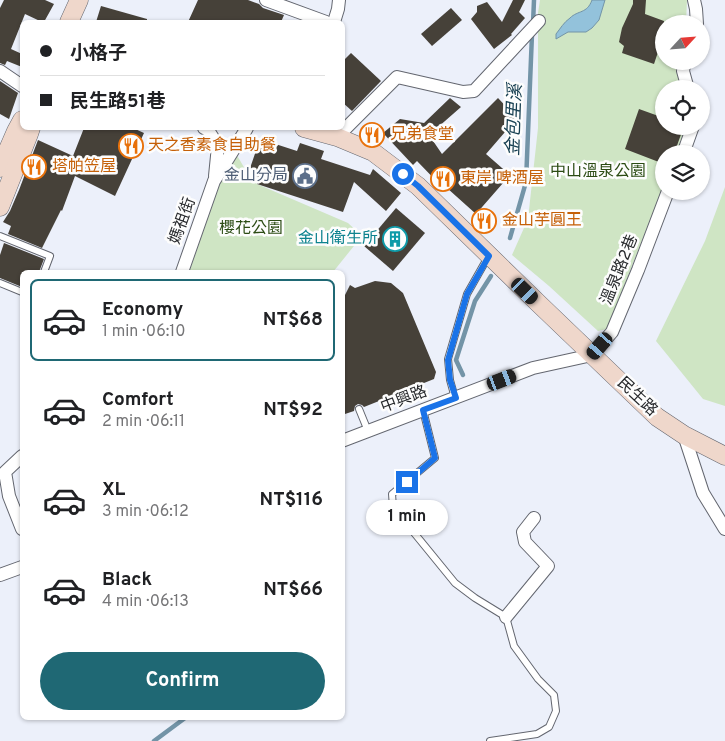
<!DOCTYPE html>
<meta charset="utf-8">
<style>
:root{--surface:#fff;--page:#f6f6f6;--text:#202124;--muted:#757577;--line:#e0e0e0;--accent:#1f6874}
body{margin:0;font-family:Overpass,"Noto Sans TC",sans-serif;background:var(--page);color:var(--text);height:100vh;display:flex;flex-direction:column;font-size:19px;white-space:nowrap}
*{box-sizing:border-box;margin:0}
p{font-size:16px;color:var(--muted)}
.icon{flex:none;width:28px;height:28px;fill:none;stroke:currentColor;stroke-width:2;stroke-linecap:round;stroke-linejoin:round}
.map{position:relative;flex:1;overflow:hidden}
.sheet{position:absolute;left:20px;top:270px;width:325px;height:450px;display:flex;flex-direction:column;background:var(--surface);border-radius:8px;box-shadow:0 1px 4px #0004}
.sheet>*{flex:none}
.banner{position:absolute;left:20px;top:20px;width:325px;height:110px;border-radius:8px;box-shadow:0 1px 4px #0004;display:grid;align-content:center;height:110px;padding:0 20px;background:var(--surface)}
.needle{width:32px;rotate:64deg}
.fabs{position:absolute;left:655px;top:15px;display:grid;gap:10px}
.fabs a{display:grid;place-items:center;width:55px;height:55px;border-radius:50%;background:var(--surface);box-shadow:0 1px 4px #0004;font-size:25px}
.end{position:absolute;width:22px;height:22px;margin:-11px;border:6px solid #1a73e8;background:#fff;box-shadow:0 0 0 2px #fff}
.from{border-radius:50%}
.bubble{position:absolute;height:35px;border-radius:18px;background:var(--surface);box-shadow:0 1px 4px #0004;font-size:16px;font-weight:700;line-height:35px;text-align:center}
.car{position:absolute;width:15px;height:30px;margin:-15px -8px;border-radius:6px;box-shadow:0 0 4px 1px #0007;background:linear-gradient(#222 24%,#8ab4d8 0 40%,#222 0 76%,#8ab4d8 0 86%,#222 0)}
.banner b{display:flex;align-items:center;gap:18px;height:48px;font-size:19px}
.banner b+b{border-top:1px solid var(--line)}
.banner i{width:12px;height:12px;background:var(--text)}
ul{padding:9px 0 0;list-style:none}
li{display:flex;align-items:center;gap:15px;height:82px;margin:0 10px 8px;padding:0 10px;border:2px solid transparent;border-radius:8px}
li div{flex:1}
li b{display:block;font-size:19px}
li em{font-style:normal;font-weight:700}
li.selected{border-color:var(--accent)}
li>.icon{width:45px;height:45px;stroke-width:1.5}
.cta{display:flex;gap:10px;margin-top:auto;padding:10px 20px}
.cta a{flex:1;height:58px;border-radius:30px;background:var(--accent);color:#fff;font-size:20px;font-weight:700;line-height:58px;text-align:center}
.map>svg:first-child{display:block}
.green{fill:#cfe5c4}
.water{fill:#93c2db;stroke:#7394a7}
.lines{fill:none;stroke-linecap:round;stroke-linejoin:round}
.stream{stroke:#7394a7;stroke-width:4.5}
.building{fill:#464139}
.lane-casing{stroke:#63666f;stroke-width:8}
.street-casing{stroke:#63666f;stroke-width:14}
.secondary-casing{stroke:#63666f;stroke-width:19}
.lane{stroke:#fff;stroke-width:6}
.street{stroke:#fff;stroke-width:12}
.secondary{stroke:#efd7cb;stroke-width:18}
.route{stroke:#1a73e8;stroke-width:6}
.labels{text-anchor:middle;dominant-baseline:central;stroke-width:5;stroke-linejoin:round;paint-order:stroke}
.food-label{font-size:16px;fill:#c56008;stroke:#fdfdfd;text-anchor:start}
.park-label{font-size:16px;fill:#2c4c14;stroke:#fdfdfd}
.service-label{font-size:16px;fill:#4e5e75;stroke:#fdfdfd;text-anchor:end}
.street-label{font-size:16px;fill:#282a2d;stroke:#fdfdfd}
.culture-label{font-size:16px;fill:#0d838f;stroke:#fdfdfd;text-anchor:end}
.water-label{font-size:18px;font-style:italic;fill:#184052;stroke:#fdfdfd}
</style>
<div class="map">
<svg width="725" height="741" viewBox="0 0 725 741">
<rect width="100%" height="100%" fill="#ecf0fa"/>
<g class="green">
<polygon points="540,0 687,0 686,24 664,24 664,61 681,61 679,76 681,89 664,89 664,126 686,126 676,154 664,154 664,185 607,329 598,331 549,286 512,255 528,219 538,128 538,13"/>
<polygon points="235,152 248,174 257,184 348,223 362,236 333,272 189,272 225,169"/>
<polygon points="725,187 725,406 703,399 656,341 705,241"/>
</g>
<path class="water" d="M592,0h13l-6,20 -7,8 -6,4h-18l-12,7v-5c4,-5 8,-12 14,-16 8,-8 17,-4 22,-18z"/>
<g class="lines">
<g class="stream">
<polyline points="533,24 534,0"/>
<polyline points="510,238 526,182 532,34"/>
<polyline points="463,375 456,360 475,301 491,276"/>
<polyline points="154,741 185,718"/>
</g>
</g>
<g class="building">
<polygon points="4,0 45,0 54,4 44,22 42,22 25,14 11,49 22,54 22,67 7,61 5,65 0,63 0,8"/>
<polygon points="198,0 248,0 259,4 263,8 284,15 281,22 188,22"/>
<polygon points="513,0 525,0 519,12 525,18 511,34 512,35 494,49 471,19 477,12 477,6 487,2 502,22"/>
<polygon points="633,0 646,0 645,14 664,21 664,34 654,64 622,53 624,46 619,42 622,28 633,4"/>
<polygon points="101,6 147,19 147,22 96,22"/>
<polygon points="451,8 462,20 432,46 421,34"/>
<polygon points="351,53 381,81 352,111 342,102 342,62"/>
<polygon points="0,81 18,93 9,119 0,114"/>
<polygon points="450,98 461,107 429,135 442,154 498,98 517,118 486,154 510,175 476,214 447,188 445,190 417,161 413,165 383,133 400,119 424,123"/>
<polygon points="639,109 664,118 664,126 684,126 674,154 664,154 664,164 625,149"/>
<polygon points="84,128 133,128 144,133 115,196 75,176 62,211 61,210 42,248 8,234 11,226 3,222 10,211 19,190 38,140 73,156"/>
<polygon points="260,139 297,151 300,143 324,151 321,159 370,175 373,169 401,193 386,211 354,182 343,212 257,184 258,177 248,174"/>
<polygon points="396,208 425,233 393,271 364,246"/>
<polygon points="4,243 44,259 39,272 22,272 22,287 0,278 0,255"/>
<polygon points="375,281 391,283 403,293 436,372 434,379 364,407 362,405 358,404 355,406 354,411 342,415 342,301 350,285 355,288"/>
</g>
<g class="lines">
<defs>
<g id="lane">
<polyline points="0,236 50,256 44,272"/>
<polyline points="0,283 22,292"/>
<polyline points="455,398 450,380 448,359 467,294 488,257"/>
<polyline points="359,409 368,431"/>
<polyline points="423,410 435,458 392,494 393,507 455,583 475,598 506,617 514,646 538,679 554,695 556,711 549,727 537,734 490,741"/>
</g>
<g id="street">
<polyline points="266,0 326,22"/>
<polyline points="694,0 696,9 697,24"/>
<polyline points="334,22 338,9 339,0"/>
<polyline points="685,61 683,71 688,89"/>
<polyline points="0,71 22,86"/>
<polyline points="204,128 208,130 218,146 215,176"/>
<polyline points="337,137 397,77 463,92 474,91 539,21"/>
<polyline points="683,154 693,126"/>
<polyline points="182,272 214,181 247,128"/>
<polyline points="684,435 703,493 725,529"/>
<polyline points="342,441 533,368 592,355 612,332 638,270 668,191"/>
<polyline points="22,456 5,472 9,496 22,529"/>
<polyline points="0,575 22,567"/>
<polyline points="506,617 548,566 525,542 523,532 534,518"/>
</g>
<g id="secondary">
<polyline points="69,22 79,0"/>
<polyline points="304,128 337,137 373,152 418,186 537,302 657,417 684,435 725,456"/>
<polyline points="0,168 16,131 22,120"/>
<polyline points="0,207 29,134 31,128"/>
</g>
</defs>
<use href="#lane" class="lane-casing"/>
<use href="#street" class="street-casing"/>
<use href="#secondary" class="secondary-casing"/>
<use href="#lane" class="lane"/>
<use href="#street" class="street"/>
<use href="#secondary" class="secondary"/>
</g>
<g class="lines">
<polyline class="route" points="403,174 418,186 489,256 467,294 448,360 450,380 456,398 423,410 435,458 407,482"/>
</g>
<defs>
<symbol id="restaurant-ring" viewBox="-11 -11 22 22"><circle r="9.5" fill="#fdfdfd" stroke="#e8710a" stroke-width="1.5"/><path d="M-5-6h1v4h1v-4h1v4h1v-4h1v5L-1.5 .5V6h-2V.5L-5-1ZM5-6V6H3V1.5H1.5Q1.5-4 5-6Z" fill="#e8710a"/></symbol>
<symbol id="civic-ring" viewBox="-11 -11 22 22"><circle r="9.5" fill="#fdfdfd" stroke="#5c6f8a" stroke-width="1.5"/><path d="M-.6-6.5H3V-4.5H.6V-3L4-1V1h2V6H-6V1h2V-1L-.6-3ZM-1.2 2.5V6h2.4V2.5Z" fill="#5c6f8a"/></symbol>
<symbol id="building-ring" viewBox="-11 -11 22 22"><circle r="9.5" fill="#fdfdfd" stroke="#0f9aa8" stroke-width="1.5"/><path d="M-4-6H4V6H1V3H-1V6H-4ZM-2.5-4.3h1.7v1.8h-1.7ZM.8-4.3h1.7v1.8H.8ZM-2.5-1h1.7V.8h-1.7ZM.8-1h1.7V.8H.8Z" fill="#0f9aa8"/></symbol>
</defs>
<g fill-rule="evenodd">
<use href="#restaurant-ring" x="358" y="121" width="28" height="28"/>
<use href="#restaurant-ring" x="117" y="132" width="28" height="28"/>
<use href="#restaurant-ring" x="20" y="153" width="28" height="28"/>
<use href="#civic-ring" x="291" y="162" width="28" height="28"/>
<use href="#restaurant-ring" x="429" y="165" width="28" height="28"/>
<use href="#restaurant-ring" x="470" y="207" width="28" height="28"/>
<use href="#building-ring" x="381" y="225" width="28" height="28"/>
</g>
<g class="labels">
<g class="food-label">
<text x="390" y="135">兄弟食堂</text>
<text x="148" y="146">天之香素食自助餐</text>
<text x="52" y="167">塔帕笠屋</text>
<text x="460" y="179">東岸 啤酒屋</text>
<text x="502" y="221">金山芋圓王</text>
</g>
<g class="park-label">
<text x="598" y="172">中山溫泉公園</text>
<text x="251" y="229">櫻花公園</text>
</g>
<g class="service-label">
<text x="288" y="176">金山分局</text>
</g>
<g class="street-label">
<text transform="translate(183 221) rotate(-70)">媽祖街</text>
<text transform="translate(620 270) rotate(-68)">溫泉路2巷</text>
<text transform="translate(637 397) rotate(43)">民生路</text>
<text transform="translate(404 400) rotate(-21)">中興路</text>
</g>
<g class="culture-label">
<text x="378" y="239">金山衛生所</text>
</g>
<g class="water-label">
<text transform="translate(515 120) rotate(-88)">金包里溪</text>
</g>
</g>
</svg>
<div class="fabs">
<a><svg class="needle" viewBox="-14 -14 28 28"><path d="M0-13l5 13h-10z" fill="#e53935"/><path d="M0 13l5-13h-10z" fill="#757577"/></svg></a>
<a><svg class="icon" aria-label="locate" viewBox="0 0 24 24"><circle cx="12" cy="12" r="6"/><path d="M12 2v4M12 18v4M2 12h4M18 12h4"/></svg></a>
<a><svg class="icon" aria-label="layers" viewBox="0 0 24 24"><path d="M12 4l9 5-9 5-9-5zM3 14l9 5 9-5"/></svg></a>
</div>
<i class="end from" style="left:403px;top:174px"></i>
<i class="end" style="left:407px;top:482px"></i>
<div class="bubble" style="left:366px;top:500px;width:82px">1 min</div>
<i class="car" style="left:525px;top:291px;rotate:134deg"></i>
<i class="car" style="left:600px;top:346px;rotate:221deg"></i>
<i class="car" style="left:502px;top:380px;rotate:69deg"></i>
<div class="banner">
<b><i class="from"></i>小格子</b>
<b><i></i>民生路51巷</b>
</div>
<section class="sheet">
<ul>
<li class="selected"><svg class="icon" aria-label="car" viewBox="0 0 24 24"><path d="M5 17H2v-5l4-1 3-4h7l3 4 3 1v5h-3M9 17h6M6 11h13"/><circle cx="7" cy="17" r="2"/><circle cx="17" cy="17" r="2"/></svg><div><b>Economy</b><p>1 min · 06:10</p></div><em>NT$68</em></li>
<li><svg class="icon" aria-label="car" viewBox="0 0 24 24"><path d="M5 17H2v-5l4-1 3-4h7l3 4 3 1v5h-3M9 17h6M6 11h13"/><circle cx="7" cy="17" r="2"/><circle cx="17" cy="17" r="2"/></svg><div><b>Comfort</b><p>2 min · 06:11</p></div><em>NT$92</em></li>
<li><svg class="icon" aria-label="car" viewBox="0 0 24 24"><path d="M5 17H2v-5l4-1 3-4h7l3 4 3 1v5h-3M9 17h6M6 11h13"/><circle cx="7" cy="17" r="2"/><circle cx="17" cy="17" r="2"/></svg><div><b>XL</b><p>3 min · 06:12</p></div><em>NT$116</em></li>
<li><svg class="icon" aria-label="car" viewBox="0 0 24 24"><path d="M5 17H2v-5l4-1 3-4h7l3 4 3 1v5h-3M9 17h6M6 11h13"/><circle cx="7" cy="17" r="2"/><circle cx="17" cy="17" r="2"/></svg><div><b>Black</b><p>4 min · 06:13</p></div><em>NT$66</em></li>
</ul>
<div class="cta"><a>Confirm</a></div>
</section>
</div>
